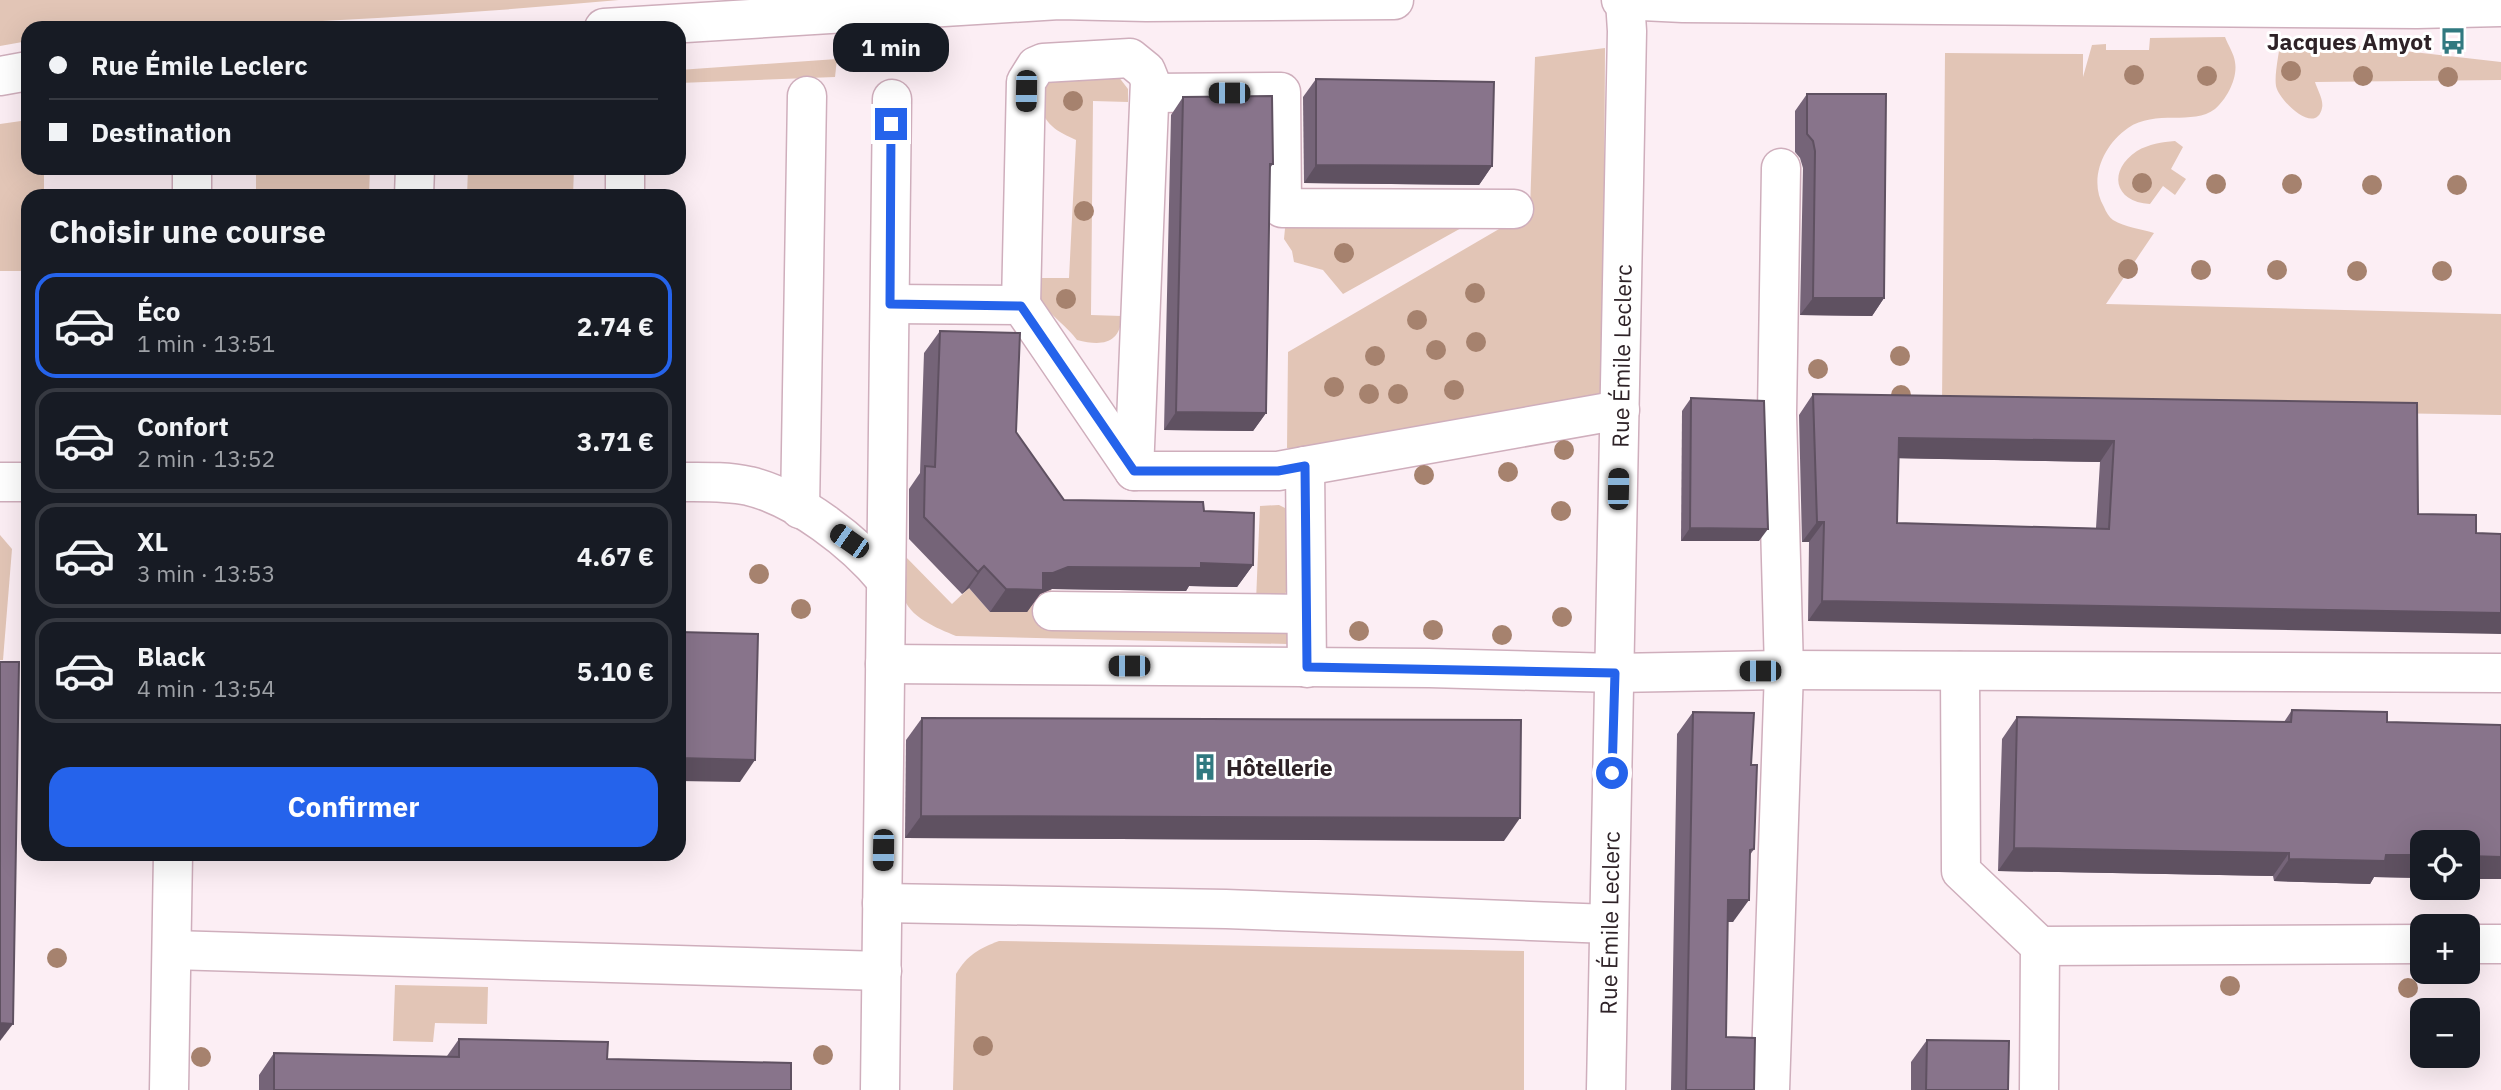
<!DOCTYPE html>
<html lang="fr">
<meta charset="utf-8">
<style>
:root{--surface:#171b24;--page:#20242c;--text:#f1f3f6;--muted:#9ea1a6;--line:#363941;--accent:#2563eb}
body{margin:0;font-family:"IBM Plex Sans",sans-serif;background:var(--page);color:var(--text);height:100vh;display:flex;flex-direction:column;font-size:26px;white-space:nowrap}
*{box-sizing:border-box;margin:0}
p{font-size:23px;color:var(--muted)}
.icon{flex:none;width:38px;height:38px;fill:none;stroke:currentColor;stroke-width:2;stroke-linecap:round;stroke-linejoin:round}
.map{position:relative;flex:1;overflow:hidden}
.sheet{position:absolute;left:21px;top:189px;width:665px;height:672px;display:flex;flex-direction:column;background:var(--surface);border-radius:21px;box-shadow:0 7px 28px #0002}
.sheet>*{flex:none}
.hud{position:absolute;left:21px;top:21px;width:665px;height:154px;border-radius:21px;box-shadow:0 7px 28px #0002;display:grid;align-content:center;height:154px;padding:0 28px;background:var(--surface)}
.buttons{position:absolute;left:2410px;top:830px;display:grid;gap:14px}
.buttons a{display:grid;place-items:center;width:70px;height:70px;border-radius:14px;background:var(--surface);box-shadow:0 7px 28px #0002;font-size:35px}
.end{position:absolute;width:32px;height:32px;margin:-16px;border:9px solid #2563eb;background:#fff;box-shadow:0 0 0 4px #fff}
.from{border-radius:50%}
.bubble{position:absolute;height:49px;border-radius:21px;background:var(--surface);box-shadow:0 7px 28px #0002;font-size:23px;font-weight:700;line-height:49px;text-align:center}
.car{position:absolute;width:21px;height:42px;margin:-21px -10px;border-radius:9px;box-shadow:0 0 5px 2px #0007;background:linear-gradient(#222 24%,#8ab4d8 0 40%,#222 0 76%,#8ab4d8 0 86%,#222 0)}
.hud b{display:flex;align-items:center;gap:24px;height:66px;font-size:26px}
.hud b+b{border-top:2px solid var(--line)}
.hud i{width:18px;height:18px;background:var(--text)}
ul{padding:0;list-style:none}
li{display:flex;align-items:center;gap:21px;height:105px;margin:0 14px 10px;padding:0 14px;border:4px solid var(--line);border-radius:21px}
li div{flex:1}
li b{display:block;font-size:26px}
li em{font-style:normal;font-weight:700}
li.selected{border-color:var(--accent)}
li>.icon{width:63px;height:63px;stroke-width:1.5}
h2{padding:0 28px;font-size:32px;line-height:84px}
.action{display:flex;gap:14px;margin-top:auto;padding:14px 28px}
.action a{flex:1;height:80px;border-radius:21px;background:var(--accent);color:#fff;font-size:28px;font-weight:700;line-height:80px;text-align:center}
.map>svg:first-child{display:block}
.green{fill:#e2c5b6}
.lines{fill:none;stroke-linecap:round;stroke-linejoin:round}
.minor-casing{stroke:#cfaebc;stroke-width:41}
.minor{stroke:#fff;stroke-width:38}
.tree{fill:#a6826e}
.wall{fill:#756478;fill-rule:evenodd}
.shaded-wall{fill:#5f5161}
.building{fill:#88748b;stroke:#5f5161;stroke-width:2;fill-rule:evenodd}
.route{stroke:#2563eb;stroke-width:9}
.labels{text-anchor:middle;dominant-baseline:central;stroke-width:6;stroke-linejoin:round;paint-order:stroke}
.poi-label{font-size:23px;font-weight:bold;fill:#2e2227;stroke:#fff;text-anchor:end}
.street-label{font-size:23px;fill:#2e2227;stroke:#fff}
</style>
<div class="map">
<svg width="2501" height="1090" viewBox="0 0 2501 1090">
<rect width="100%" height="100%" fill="#fceef4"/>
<g class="green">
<path d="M0,0h619c-197,18 -394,28 -591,28v13l-28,5z"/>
<path d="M2225,37c3,8 9,17 10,25 3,16 -8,37 -20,47 -22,17 -60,0 -87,19 -25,17 -40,52 -24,79 2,5 5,10 9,13 12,7 28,9 41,13l-48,71 395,10v101l-559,-10 3,-352 138,1v23l9,-32 14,-1v6h43l1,-12z"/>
<path d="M2281,37l220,25v18l-186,2c2,7 9,18 7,26 -6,28 -43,-7 -46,-22 -2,-12 4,-37 5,-49z"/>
<polygon points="1605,48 1603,400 1346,448 1287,448 1288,352 1530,211 1535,57"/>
<polygon points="837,59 835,77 679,83 679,70"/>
<path d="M1053,76h65l10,13v13l-35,-1 -2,214 31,1c-2,29 -21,30 -45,24 -17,-23 -42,-30 -38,-62h30l7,-138c-8,-4 -18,-8 -24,-14 -17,-15 -11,-36 1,-50z"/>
<polygon points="28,120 28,168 44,168 44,196 28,196 28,271 0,271 0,124"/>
<path d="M2175,141l8,6 -12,22 15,10 -11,16 -12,-9 -13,18c-37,-2 -42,-34 -13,-53 12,-7 25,-9 38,-10z"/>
<polygon points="256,168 370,168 369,196 256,196"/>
<polygon points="468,168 574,168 573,196 467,196"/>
<polygon points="1286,218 1472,222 1343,294 1323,270 1294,262 1292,251 1284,239"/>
<polygon points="1279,505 1287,509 1287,590 1284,596 1256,601 1260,506"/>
<polygon points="0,535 12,549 3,660 0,660"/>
<path d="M903,554l49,50 17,-16 21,24 38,-27 23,-1 -1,38 237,10v12l-331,-8c-19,-8 -48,-19 -53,-41 -3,-12 0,-29 0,-41z"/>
<path d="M999,941l525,10v139h-571l3,-116c11,-19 24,-26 43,-33z"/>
<polygon points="395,985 488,987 487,1024 435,1023 433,1042 393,1041"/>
</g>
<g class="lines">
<defs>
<g id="minor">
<polyline points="1621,0 1683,3 2417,9 2501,7"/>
<polyline points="604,28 1059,0 1146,2 1394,0"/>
<polyline points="0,76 28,71"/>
<polyline points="1150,93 1281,92 1282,208 1514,209"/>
<polyline points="192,168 192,196"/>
<polyline points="414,196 415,168"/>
<polyline points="625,196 625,168"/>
<polyline points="890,304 1021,305 1134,471 1278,471 1305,466 1307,668"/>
<polyline points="1021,305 1026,82 1036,66 1043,63 1130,58 1146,71 1150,81 1134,471"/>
<polyline points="1305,466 1620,410"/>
<polyline points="0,482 28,482"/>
<path d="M679,482c23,0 47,-1 70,4 49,12 106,56 137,94"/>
<polyline points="800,509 807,96"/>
<polyline points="1052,611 1306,614"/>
<polyline points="885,664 1429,668 1614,673 1784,670 2501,673"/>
<polyline points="1960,671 1961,871 2040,946 2422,944"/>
<polyline points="882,903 1226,909 1609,924"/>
<polyline points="2468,944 2501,944"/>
<polyline points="172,950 882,971"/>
<polyline points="169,1090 173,854"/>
<polyline points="880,1090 892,99"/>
<polyline points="1606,1090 1627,31 1625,0"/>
<polyline points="1770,1090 1784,670 1777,414 1781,168"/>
<polyline points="2039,1090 2040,946"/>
</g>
</defs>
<use href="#minor" class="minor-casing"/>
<use href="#minor" class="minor"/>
</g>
<g class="tree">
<circle cx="2291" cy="71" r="10"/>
<circle cx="2134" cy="75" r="10"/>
<circle cx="2207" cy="76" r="10"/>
<circle cx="2363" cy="76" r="10"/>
<circle cx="2448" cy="77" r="10"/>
<circle cx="1073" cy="101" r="10"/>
<circle cx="2142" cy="183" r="10"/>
<circle cx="2216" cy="184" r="10"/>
<circle cx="2292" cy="184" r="10"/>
<circle cx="2372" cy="185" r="10"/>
<circle cx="2457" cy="185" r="10"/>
<circle cx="1084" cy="211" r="10"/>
<circle cx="1344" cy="253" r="10"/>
<circle cx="2128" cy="269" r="10"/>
<circle cx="2201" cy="270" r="10"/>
<circle cx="2277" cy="270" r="10"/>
<circle cx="2357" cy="271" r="10"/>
<circle cx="2442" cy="271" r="10"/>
<circle cx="1475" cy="293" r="10"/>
<circle cx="1066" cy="299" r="10"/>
<circle cx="1417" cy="320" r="10"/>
<circle cx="1476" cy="342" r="10"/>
<circle cx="1436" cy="350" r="10"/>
<circle cx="1375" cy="356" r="10"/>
<circle cx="1900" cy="356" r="10"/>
<circle cx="1818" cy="369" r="10"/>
<circle cx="1334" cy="387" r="10"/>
<circle cx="1454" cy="390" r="10"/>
<circle cx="1369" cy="394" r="10"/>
<circle cx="1398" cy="394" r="10"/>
<circle cx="1901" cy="395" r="10"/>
<circle cx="1564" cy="450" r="10"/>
<circle cx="1508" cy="472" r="10"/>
<circle cx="1424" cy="475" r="10"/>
<circle cx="1561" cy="511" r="10"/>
<circle cx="759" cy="574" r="10"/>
<circle cx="801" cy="609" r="10"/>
<circle cx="1562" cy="617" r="10"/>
<circle cx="1433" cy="630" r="10"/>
<circle cx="1359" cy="631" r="10"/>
<circle cx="1502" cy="635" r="10"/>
<circle cx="57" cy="958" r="10"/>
<circle cx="2230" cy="986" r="10"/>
<circle cx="2408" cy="988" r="10"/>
<circle cx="983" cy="1046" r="10"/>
<circle cx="823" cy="1055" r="10"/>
<circle cx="201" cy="1057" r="10"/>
</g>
<g class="wall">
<polygon points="1316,79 1492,166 1479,185 1304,183 1303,97"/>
<polygon points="1807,94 1884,298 1872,316 1800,315 1803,168 1800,158 1795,152 1795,111"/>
<polygon points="1183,97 1273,164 1270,168 1266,413 1253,431 1164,430 1171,115"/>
<polygon points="940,331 1016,432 1064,500 1204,511 1253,565 1237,587 1189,586 1186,591 1052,589 1040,594 1027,612 990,612 969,588 962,594 909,539 909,489 920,473 924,353"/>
<path d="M1813,394l604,9 1,111 58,19 -668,88 1,-79h-7l-3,-127zM1899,458l201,4 -4,66 -199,-5z"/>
<polygon points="1691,398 1759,541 1681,541 1682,411"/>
<polygon points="2292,710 2387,722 2501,725 2501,879 2468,879 2468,842 2422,842 2422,878 2374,877 2370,884 2274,881 2273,876 1998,871 2002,739 2017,717 2284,722"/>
<polygon points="1693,712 1751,765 1754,849 1750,855 1733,922 1728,922 1726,1037 1754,1090 1671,1090 1677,734"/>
<polygon points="922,718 1504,841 905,838 906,740"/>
<polygon points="459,1039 607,1059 791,1090 259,1090 259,1075 274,1053 447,1056"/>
<polygon points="1927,1040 2008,1090 1911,1090 1911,1062"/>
</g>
<g class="shaded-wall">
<polygon points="1316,165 1492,166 1479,185 1304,183"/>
<polygon points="1813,298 1884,298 1872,316 1800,315"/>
<polygon points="1176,412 1266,413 1253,431 1164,430"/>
<polygon points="1899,438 2114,441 2100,462 1885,458"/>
<polygon points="1817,522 1824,522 1809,542 1802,542"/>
<polygon points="1690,528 1768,529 1759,541 1681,541"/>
<polygon points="1201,563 1253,565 1237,587 1189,586 1186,591 1052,589 1040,594 1027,612 990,612 1006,589 1043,573 1068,567"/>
<polygon points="984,566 969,588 962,594 978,572"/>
<polygon points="1822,601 2501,613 2501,634 1808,621"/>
<polygon points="679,758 755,760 740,782 679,781"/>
<polygon points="921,816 1520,818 1504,841 905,838"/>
<polygon points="2014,848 2289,853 2273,876 1998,871"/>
<polygon points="2386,855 2422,855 2422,878 2374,877 2370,884 2274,881 2289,859"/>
<polygon points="2468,856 2501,857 2501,879 2468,879"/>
<polygon points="1728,900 1749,900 1733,922 1713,922"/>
<polygon points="0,1023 13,1024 0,1041"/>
</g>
<g class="building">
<polygon points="1316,79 1494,82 1492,166 1316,165"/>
<polygon points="1807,94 1886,94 1884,298 1813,298 1815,151 1813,141 1807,134"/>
<polygon points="1272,96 1273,164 1270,164 1266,413 1176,412 1183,97"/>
<polygon points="940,331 1020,333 1016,432 1064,500 1203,502 1204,511 1254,513 1253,565 1201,563 1201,568 1068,567 1053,573 1043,573 1043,590 1006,589 984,566 978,572 924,517 925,466 935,467"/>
<path d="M1813,394l604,9 1,111 58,1v18l25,1v79l-679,-12 2,-79h-7zM1899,438l215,3 -5,88 -212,-6z"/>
<polygon points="1691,398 1764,401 1768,529 1690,528"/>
<polygon points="679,632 758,634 755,760 679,758"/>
<polygon points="0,662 19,662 13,1024 0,1023"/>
<polygon points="2292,710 2387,712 2387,722 2501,725 2501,857 2468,856 2468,842 2422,842 2422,855 2386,855 2385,861 2289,859 2289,853 2014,848 2017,717 2291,722"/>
<polygon points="1693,712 1754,713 1751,765 1757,765 1754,849 1750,850 1749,900 1728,900 1726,1037 1755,1038 1754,1090 1686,1090"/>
<polygon points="922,718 1521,720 1520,818 921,816"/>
<polygon points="459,1039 608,1042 607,1059 791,1063 791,1090 274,1090 274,1053 459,1057"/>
<polygon points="1927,1040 2009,1041 2008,1090 1926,1090"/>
</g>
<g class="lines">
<polyline class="route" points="891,124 890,304 1021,306 1134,471 1278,471 1305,466 1307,667 1615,673 1612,773"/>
</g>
<defs>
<symbol id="bus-bare" viewBox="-9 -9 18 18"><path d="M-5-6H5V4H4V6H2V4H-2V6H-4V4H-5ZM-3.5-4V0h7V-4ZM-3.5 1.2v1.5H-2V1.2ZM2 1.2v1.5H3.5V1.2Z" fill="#317980" stroke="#fff" stroke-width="2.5" paint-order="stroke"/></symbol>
<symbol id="building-bare" viewBox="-9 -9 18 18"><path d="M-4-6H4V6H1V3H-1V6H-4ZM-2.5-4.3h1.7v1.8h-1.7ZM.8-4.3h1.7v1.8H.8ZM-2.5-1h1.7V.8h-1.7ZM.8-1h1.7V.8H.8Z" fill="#317980" stroke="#fff" stroke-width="2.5" paint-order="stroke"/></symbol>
</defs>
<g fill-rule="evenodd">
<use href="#bus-bare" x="2434" y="22" width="38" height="38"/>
<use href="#building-bare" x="1186" y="748" width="38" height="38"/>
</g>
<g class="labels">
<g class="poi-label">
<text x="2432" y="41">Jacques Amyot</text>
<text x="1226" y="767" text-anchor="start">Hôtellerie</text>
</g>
<g class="street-label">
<text transform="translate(1621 356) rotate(-89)">Rue Émile Leclerc</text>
<text transform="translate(1609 923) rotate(-89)">Rue Émile Leclerc</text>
</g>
</g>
</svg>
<div class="buttons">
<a><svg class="icon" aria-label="locate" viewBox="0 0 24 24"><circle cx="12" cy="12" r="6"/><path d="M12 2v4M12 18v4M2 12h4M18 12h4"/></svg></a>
<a>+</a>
<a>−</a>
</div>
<i class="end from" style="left:1612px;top:773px"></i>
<i class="end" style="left:891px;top:124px"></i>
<div class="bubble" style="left:833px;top:23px;width:116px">1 min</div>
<i class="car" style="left:1026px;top:91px;rotate:181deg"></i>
<i class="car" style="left:1229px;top:93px;rotate:270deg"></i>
<i class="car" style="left:1618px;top:489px;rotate:1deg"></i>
<i class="car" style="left:849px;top:541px;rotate:305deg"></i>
<i class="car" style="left:1129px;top:666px;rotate:270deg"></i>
<i class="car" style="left:1760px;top:671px;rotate:270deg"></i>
<i class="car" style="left:883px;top:850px;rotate:181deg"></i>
<div class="hud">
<b><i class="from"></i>Rue Émile Leclerc</b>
<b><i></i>Destination</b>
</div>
<section class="sheet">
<h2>Choisir une course</h2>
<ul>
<li class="selected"><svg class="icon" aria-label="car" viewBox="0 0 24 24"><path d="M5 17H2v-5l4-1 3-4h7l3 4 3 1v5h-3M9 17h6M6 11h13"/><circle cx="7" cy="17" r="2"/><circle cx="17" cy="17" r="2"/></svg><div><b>Éco</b><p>1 min · 13:51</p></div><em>2.74 €</em></li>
<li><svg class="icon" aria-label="car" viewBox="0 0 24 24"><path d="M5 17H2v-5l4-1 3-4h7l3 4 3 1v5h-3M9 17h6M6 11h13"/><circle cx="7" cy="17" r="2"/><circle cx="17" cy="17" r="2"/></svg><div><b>Confort</b><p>2 min · 13:52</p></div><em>3.71 €</em></li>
<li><svg class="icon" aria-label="car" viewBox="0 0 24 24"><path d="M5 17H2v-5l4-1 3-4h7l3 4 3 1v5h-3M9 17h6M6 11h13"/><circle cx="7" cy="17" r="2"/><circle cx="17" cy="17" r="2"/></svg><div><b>XL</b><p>3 min · 13:53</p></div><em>4.67 €</em></li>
<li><svg class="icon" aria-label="car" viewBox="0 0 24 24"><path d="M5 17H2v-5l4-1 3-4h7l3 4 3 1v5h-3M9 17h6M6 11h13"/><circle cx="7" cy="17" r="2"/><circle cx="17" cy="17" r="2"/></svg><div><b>Black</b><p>4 min · 13:54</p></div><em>5.10 €</em></li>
</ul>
<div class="action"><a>Confirmer</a></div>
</section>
</div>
